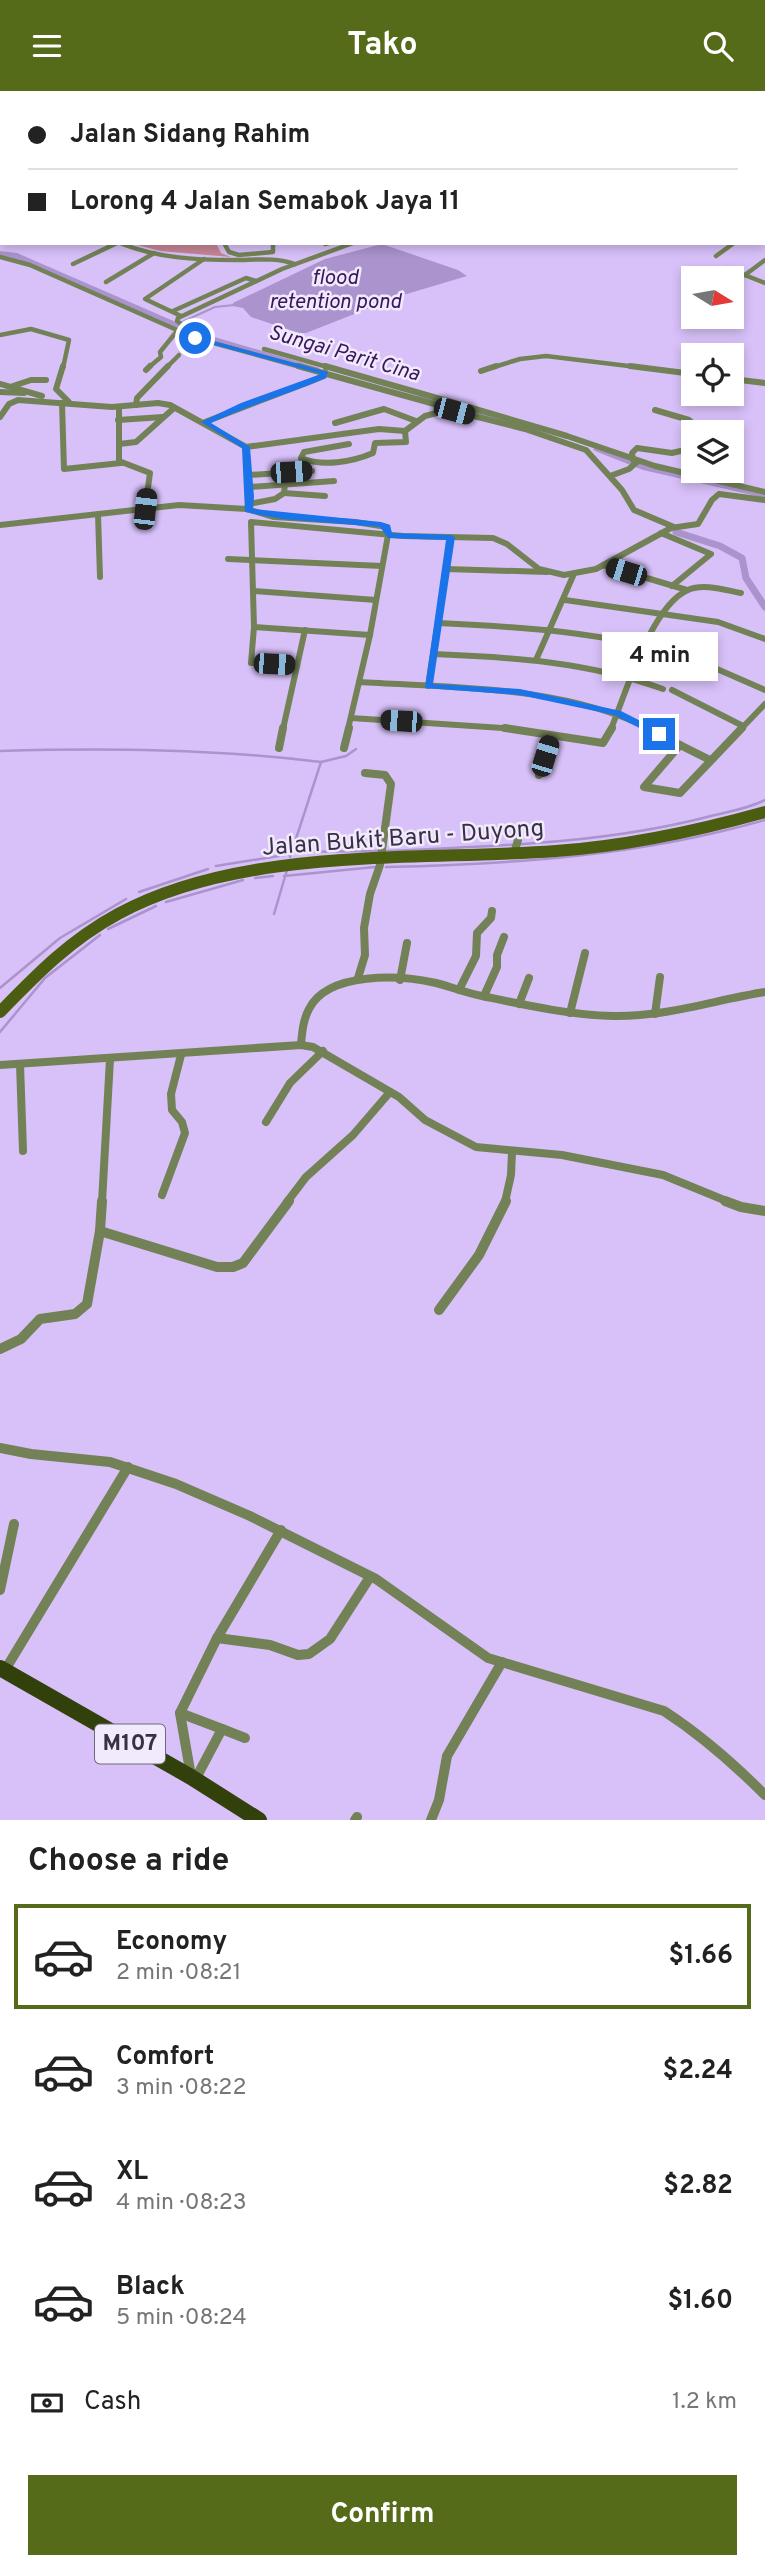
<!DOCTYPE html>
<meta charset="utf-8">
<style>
:root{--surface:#fff;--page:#f6f6f6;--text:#222;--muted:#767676;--line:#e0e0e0;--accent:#566b19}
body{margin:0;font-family:Overpass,sans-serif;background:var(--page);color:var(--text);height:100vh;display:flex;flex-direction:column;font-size:26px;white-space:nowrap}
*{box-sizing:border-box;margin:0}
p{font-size:23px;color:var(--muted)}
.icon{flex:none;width:38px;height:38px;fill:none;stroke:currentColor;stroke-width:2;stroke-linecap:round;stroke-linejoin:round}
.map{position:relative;height:1729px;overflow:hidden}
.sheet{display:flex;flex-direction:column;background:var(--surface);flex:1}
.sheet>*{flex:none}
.banner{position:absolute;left:0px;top:0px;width:766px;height:154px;box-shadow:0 4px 10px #0003;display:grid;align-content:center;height:154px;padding:0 28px;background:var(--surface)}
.needle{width:46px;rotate:101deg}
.controls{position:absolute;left:681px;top:175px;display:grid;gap:14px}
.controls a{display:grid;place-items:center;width:63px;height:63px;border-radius:0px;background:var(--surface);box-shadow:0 4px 10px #0003;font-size:35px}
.end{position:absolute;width:32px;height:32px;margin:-16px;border:9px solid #1a73e8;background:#fff;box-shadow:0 0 0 4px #fff}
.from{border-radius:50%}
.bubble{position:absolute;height:49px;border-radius:0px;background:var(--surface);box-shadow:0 4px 10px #0003;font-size:23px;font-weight:700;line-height:49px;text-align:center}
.car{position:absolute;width:21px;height:42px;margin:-21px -10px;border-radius:9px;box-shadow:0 0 5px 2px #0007;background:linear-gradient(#222 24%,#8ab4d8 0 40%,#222 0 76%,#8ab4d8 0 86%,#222 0)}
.banner b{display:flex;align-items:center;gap:24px;height:66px;font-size:26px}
.banner b+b{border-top:2px solid var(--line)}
.banner i{width:18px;height:18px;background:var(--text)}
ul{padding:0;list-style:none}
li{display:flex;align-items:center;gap:21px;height:105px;margin:0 14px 10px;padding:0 14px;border:4px solid transparent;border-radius:0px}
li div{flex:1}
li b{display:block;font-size:26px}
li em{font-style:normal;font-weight:700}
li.current{border-color:var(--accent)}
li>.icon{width:63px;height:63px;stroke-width:1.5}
h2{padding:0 28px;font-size:32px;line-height:84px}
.pay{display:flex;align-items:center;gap:18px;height:77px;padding:0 28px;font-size:26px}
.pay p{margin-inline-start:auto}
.action{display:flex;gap:14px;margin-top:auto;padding:14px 28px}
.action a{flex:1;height:80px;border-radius:0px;background:var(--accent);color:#fff;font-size:28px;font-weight:700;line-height:80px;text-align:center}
header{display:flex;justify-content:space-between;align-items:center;height:91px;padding:0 28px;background:var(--accent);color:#fff;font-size:32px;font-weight:700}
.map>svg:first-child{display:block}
.green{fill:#c78696}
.water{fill:#ab93ce}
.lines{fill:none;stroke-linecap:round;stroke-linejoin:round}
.stream-far1{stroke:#ab93ce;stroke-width:2}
.stream{stroke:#ab93ce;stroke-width:2.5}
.canal{stroke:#ab93ce;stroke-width:7}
.river{fill:#ab93ce;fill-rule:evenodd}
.minor-far3{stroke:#738256;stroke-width:4.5}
.minor-far2{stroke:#738256;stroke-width:6}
.minor-far1{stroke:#738256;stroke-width:8}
.minor{stroke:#738256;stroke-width:10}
.secondary-far1{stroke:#4a5d11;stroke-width:7}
.secondary{stroke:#4a5d11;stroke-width:12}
.primary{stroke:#32400c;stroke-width:16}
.trunk{fill:#283408;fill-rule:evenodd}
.route{fill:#1a73e8}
.labels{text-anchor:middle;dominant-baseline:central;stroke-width:5;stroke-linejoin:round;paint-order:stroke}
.far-water-label{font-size:21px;font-style:italic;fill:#3a175c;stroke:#f1eafc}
.shield{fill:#f1eafc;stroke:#70687d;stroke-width:2}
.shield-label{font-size:23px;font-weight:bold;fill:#393046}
.street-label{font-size:24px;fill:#393046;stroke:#f1eafc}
</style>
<header><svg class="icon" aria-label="menu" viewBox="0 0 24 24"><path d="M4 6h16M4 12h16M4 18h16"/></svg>Tako<svg class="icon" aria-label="search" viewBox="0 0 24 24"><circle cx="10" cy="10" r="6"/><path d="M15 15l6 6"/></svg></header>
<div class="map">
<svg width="765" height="1729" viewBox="0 0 765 1729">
<rect width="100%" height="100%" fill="#d8c1f9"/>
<polygon class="green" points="130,152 216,152 221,162 231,166 160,160"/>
<polygon class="water" points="382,153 458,179 467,185 400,205 306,242 299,242 251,226 243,217 233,215 233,212 325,168"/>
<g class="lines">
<g class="stream-far1">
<polyline points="557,2 559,0"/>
<polyline points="182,231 215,216 234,214"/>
</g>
<g class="stream">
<path d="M0,660c108,-3 214,-2 321,11l-31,95"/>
<polyline points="321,671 346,665 356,658"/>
<path d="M387,760c106,-5 212,-7 316,-33 21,-6 43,-8 62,-18"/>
<polyline points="292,761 379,760"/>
<polyline points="216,775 291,763"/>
<path d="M386,776c129,-3 254,-11 379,-47"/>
<polyline points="284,785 375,776"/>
<polyline points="255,787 273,785"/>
<polyline points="139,801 208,778"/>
<polyline points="166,811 243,789"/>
<polyline points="274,823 287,779"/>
<polyline points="108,838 156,815"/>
<polyline points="0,897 60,847 126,808"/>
<polyline points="0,941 45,887 100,844"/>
</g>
<polyline class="canal" points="676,441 720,455 742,467 746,487 765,516"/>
<g class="river">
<polygon points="0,160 17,162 201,242 320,277 315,280 193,246 12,167 0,166"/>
<polygon points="421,304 518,331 519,333 514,336 417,309 417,305"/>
<polygon points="599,355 651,374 765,401 765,407 643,379 595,360 593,358"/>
</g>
<g class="minor-far3">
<polyline points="387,0 397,2"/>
<polyline points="704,0 765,0"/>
<polyline points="413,2 417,0"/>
<polyline points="442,2 466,0"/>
<polyline points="618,2 627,0"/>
<path d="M120,152c37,15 75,17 115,17 20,0 40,-3 60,4"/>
<polyline points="224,152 229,161 239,164 273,161 273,152"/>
<polyline points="325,153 329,152"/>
<polyline points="716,165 734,152"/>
<polyline points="0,166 30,174 195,247 304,277"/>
<polyline points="73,173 117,152"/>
<polyline points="727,177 765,192"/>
<polyline points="745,184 765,169"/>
<polyline points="106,191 154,162"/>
<polyline points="173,220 246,187 256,190"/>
<polyline points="181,225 145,208 204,168"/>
<polyline points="0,244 31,238 69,249 63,277"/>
<polyline points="264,258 331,277"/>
<polyline points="148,277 161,266 160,261 177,240 185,236 177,230 178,227 282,178 353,152"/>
<polyline points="166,277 179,264"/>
<polyline points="491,277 520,268 546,265 645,277"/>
</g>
<g class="minor-far2">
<polyline points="63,275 56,298 69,311"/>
<polyline points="298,275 438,314 443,319"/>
<polyline points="325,275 465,315"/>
<polyline points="630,275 693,283"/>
<polyline points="146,279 150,275"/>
<polyline points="481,280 496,275"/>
<polyline points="732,288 765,292"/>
<polyline points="0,293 42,305"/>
<polyline points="13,295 31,289 46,289"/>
<polyline points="0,301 24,302"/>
<polyline points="62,312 64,378 121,372"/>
<polyline points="136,314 137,307 168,275"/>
<polyline points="119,316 119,370 150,382 145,418"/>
<polyline points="655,319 689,329 704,341"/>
<polyline points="454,320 525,338 586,359 622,399 634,419 674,436"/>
<polyline points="0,326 9,313 18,309 112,316 158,312 170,314 246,356 250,406 247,418"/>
<polyline points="118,329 163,326"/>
<polyline points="205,331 309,291 324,285 325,281"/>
<polyline points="335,332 384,318 416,330"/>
<polyline points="119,353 136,351 174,317"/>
<path d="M349,353l-45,8 -3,6c22,9 51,4 72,-5l2,-10 31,-1 -1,-11"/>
<polyline points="246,356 379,338 405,340 425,325 465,315 567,345 655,375 765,401"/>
<polyline points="633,369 632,362 637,357 672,362 693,357"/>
<polyline points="249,384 312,380"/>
<polyline points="610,385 629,378 638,370"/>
<polyline points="285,393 284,402 325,405"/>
<polyline points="250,396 334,390"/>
<polyline points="249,413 275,408 284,402"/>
<polyline points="98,423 100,486"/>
<polyline points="0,434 179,414 247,418 274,426 355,431 387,436 388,444 370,544 348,638"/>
<polyline points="661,442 711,463 672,495"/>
<polyline points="228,468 382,475"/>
<polyline points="603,474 687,499"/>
<polyline points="446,478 547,481"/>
<polyline points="253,500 376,509"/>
<polyline points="565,509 718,531 765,548"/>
<path d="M438,532c86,4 169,9 251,35"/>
<polyline points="254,536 370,544"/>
<path d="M433,563c79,3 155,8 230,35"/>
<polyline points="536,569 573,485"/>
<polyline points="701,571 765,599"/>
<polyline points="297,575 251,572 254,536 251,431 403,445 493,447 507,453 539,478 564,484 596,478 671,437 698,433 712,409 719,403 765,409"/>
<path d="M359,591c97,6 202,3 291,47"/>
<polyline points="428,595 451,446"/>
<polyline points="672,599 743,635"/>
<polyline points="351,627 517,638"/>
<polyline points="283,638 305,539"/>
<path d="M611,638c15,-36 40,-123 77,-139 15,-7 37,0 53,3"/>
<polyline points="741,638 765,613"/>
</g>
<g class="minor-far1">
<polyline points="505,637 603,652 612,637"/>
<polyline points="646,637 710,669"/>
<polyline points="680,654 644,696 680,702 742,637"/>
<polyline points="279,657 283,637"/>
<polyline points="344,657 349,637"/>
<polyline points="539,684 551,646"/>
<polyline points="514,762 518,749"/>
<polyline points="358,887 365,864 364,837 370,803 380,774 391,693 385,684 365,682"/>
<polyline points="400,889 407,852"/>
<polyline points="459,899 476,865 477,842 491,827 492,820"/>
<polyline points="484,905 497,876 497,864 504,846"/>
<polyline points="519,913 529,887"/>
<polyline points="570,922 585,862"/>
<polyline points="655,923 660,886"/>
<path d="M301,954c1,-12 2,-25 8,-36 19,-38 92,-34 127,-26 16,4 30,10 46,13 43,9 87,19 131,20 52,1 102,-16 152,-24"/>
<polyline points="20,973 23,1060"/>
<polyline points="0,974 301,954 313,956 399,1006 425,1029 476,1056 562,1064 663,1084 729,1111"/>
<polyline points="266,1031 290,992 323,960"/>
<polyline points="162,1104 185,1042 182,1031 172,1019 171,1003 181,964"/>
<polyline points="102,1111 110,968"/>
<polyline points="287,1111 306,1086 353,1044 390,1001"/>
<polyline points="505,1111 511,1084 512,1061"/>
</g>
<g class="minor">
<polyline points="725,1110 741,1116 765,1120"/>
<polyline points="100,1140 217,1176 233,1176 243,1172 289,1110"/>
<polyline points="439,1219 479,1164 506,1110"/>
<polyline points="0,1258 21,1248 40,1228 75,1223 87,1213 100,1140 102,1110"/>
<path d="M0,1357l31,6 79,8 66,22 74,32 126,63 112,79 176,53c37,24 70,53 101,84"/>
<polyline points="0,1499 14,1433"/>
<polyline points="217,1547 270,1554 298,1564 309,1563 330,1548 370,1486"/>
<polyline points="5,1579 128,1376"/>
<polyline points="180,1622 222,1638 195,1689"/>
<polyline points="222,1638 245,1647"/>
<polyline points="191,1685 180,1622 217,1547 281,1439"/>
<polyline points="355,1729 357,1726"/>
<polyline points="431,1729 439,1709 447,1665 502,1571"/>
</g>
<polyline class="secondary-far1" points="662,0 664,2"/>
<path class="secondary" d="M0,921c37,-38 70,-72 118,-98 125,-68 300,-53 438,-63 71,-5 141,-20 209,-39"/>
<polyline class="primary" points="0,1577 191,1686 259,1729"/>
<g class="trunk">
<polygon points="316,0 347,0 345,2"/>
<polygon points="362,0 392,0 360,2"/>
<rect x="0" y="28" width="2" height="4"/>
</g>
</g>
<path class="route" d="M195,245l133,36 -2,6c-37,16 -77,27 -115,45l39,24 4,50 -1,12 128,13 9,3 2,8 59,2 4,2 -22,147 87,5 101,22 41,21v4h-7l-41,-21 -94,-20 -95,-7 21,-148 -58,-2 -8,-11 -99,-8 -36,-7 -3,-64 -41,-26 40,-19 80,-29 -128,-35z"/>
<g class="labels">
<g class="far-water-label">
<text x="335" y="187">flood<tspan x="335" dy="24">retention pond</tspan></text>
<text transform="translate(344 263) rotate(16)">Sungai Parit Cina</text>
</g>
<rect class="shield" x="95" y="1633.5" width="70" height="39" rx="5"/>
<g class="shield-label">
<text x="130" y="1653">M107</text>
</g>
<g class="street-label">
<text transform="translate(403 748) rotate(-4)">Jalan Bukit Baru - Duyong</text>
</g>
</g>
</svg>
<div class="controls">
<a><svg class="needle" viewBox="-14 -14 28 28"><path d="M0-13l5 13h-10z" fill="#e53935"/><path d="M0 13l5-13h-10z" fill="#767676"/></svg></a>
<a><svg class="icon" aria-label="locate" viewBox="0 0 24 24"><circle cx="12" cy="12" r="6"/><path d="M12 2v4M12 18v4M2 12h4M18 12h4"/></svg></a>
<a><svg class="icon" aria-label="layers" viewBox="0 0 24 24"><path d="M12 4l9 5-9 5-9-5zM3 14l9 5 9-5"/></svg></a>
</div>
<i class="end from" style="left:195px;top:247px"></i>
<i class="end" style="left:659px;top:643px"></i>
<div class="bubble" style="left:602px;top:541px;width:116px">4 min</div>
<i class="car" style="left:454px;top:320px;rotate:105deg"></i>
<i class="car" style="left:291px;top:381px;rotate:86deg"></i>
<i class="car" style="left:145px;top:418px;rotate:6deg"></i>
<i class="car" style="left:626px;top:481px;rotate:287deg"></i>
<i class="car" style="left:274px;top:573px;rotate:93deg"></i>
<i class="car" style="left:401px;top:630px;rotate:274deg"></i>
<i class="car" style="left:545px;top:665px;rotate:17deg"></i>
<div class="banner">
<b><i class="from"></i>Jalan Sidang Rahim</b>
<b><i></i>Lorong 4 Jalan Semabok Jaya 11</b>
</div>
</div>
<section class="sheet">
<h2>Choose a ride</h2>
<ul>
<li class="current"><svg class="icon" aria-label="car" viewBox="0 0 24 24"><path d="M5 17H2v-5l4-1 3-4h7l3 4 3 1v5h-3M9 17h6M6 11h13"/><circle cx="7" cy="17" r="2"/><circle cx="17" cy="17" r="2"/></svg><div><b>Economy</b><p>2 min · 08:21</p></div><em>$1.66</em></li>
<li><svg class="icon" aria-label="car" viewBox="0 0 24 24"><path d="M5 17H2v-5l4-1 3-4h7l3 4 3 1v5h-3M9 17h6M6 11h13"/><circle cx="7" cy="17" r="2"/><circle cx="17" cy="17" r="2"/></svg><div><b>Comfort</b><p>3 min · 08:22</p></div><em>$2.24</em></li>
<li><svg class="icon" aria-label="car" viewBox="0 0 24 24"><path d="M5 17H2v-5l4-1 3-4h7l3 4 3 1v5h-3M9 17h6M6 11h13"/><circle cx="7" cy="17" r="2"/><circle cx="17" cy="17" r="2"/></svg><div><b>XL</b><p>4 min · 08:23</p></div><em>$2.82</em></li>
<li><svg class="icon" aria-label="car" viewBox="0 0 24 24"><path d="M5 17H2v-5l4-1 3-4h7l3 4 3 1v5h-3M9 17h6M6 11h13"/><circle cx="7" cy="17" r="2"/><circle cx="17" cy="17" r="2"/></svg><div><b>Black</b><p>5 min · 08:24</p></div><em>$1.60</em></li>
</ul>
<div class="pay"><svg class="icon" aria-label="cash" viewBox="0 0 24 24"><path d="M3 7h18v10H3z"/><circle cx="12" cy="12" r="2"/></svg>Cash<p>1.2 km</p></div>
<div class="action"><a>Confirm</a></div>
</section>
